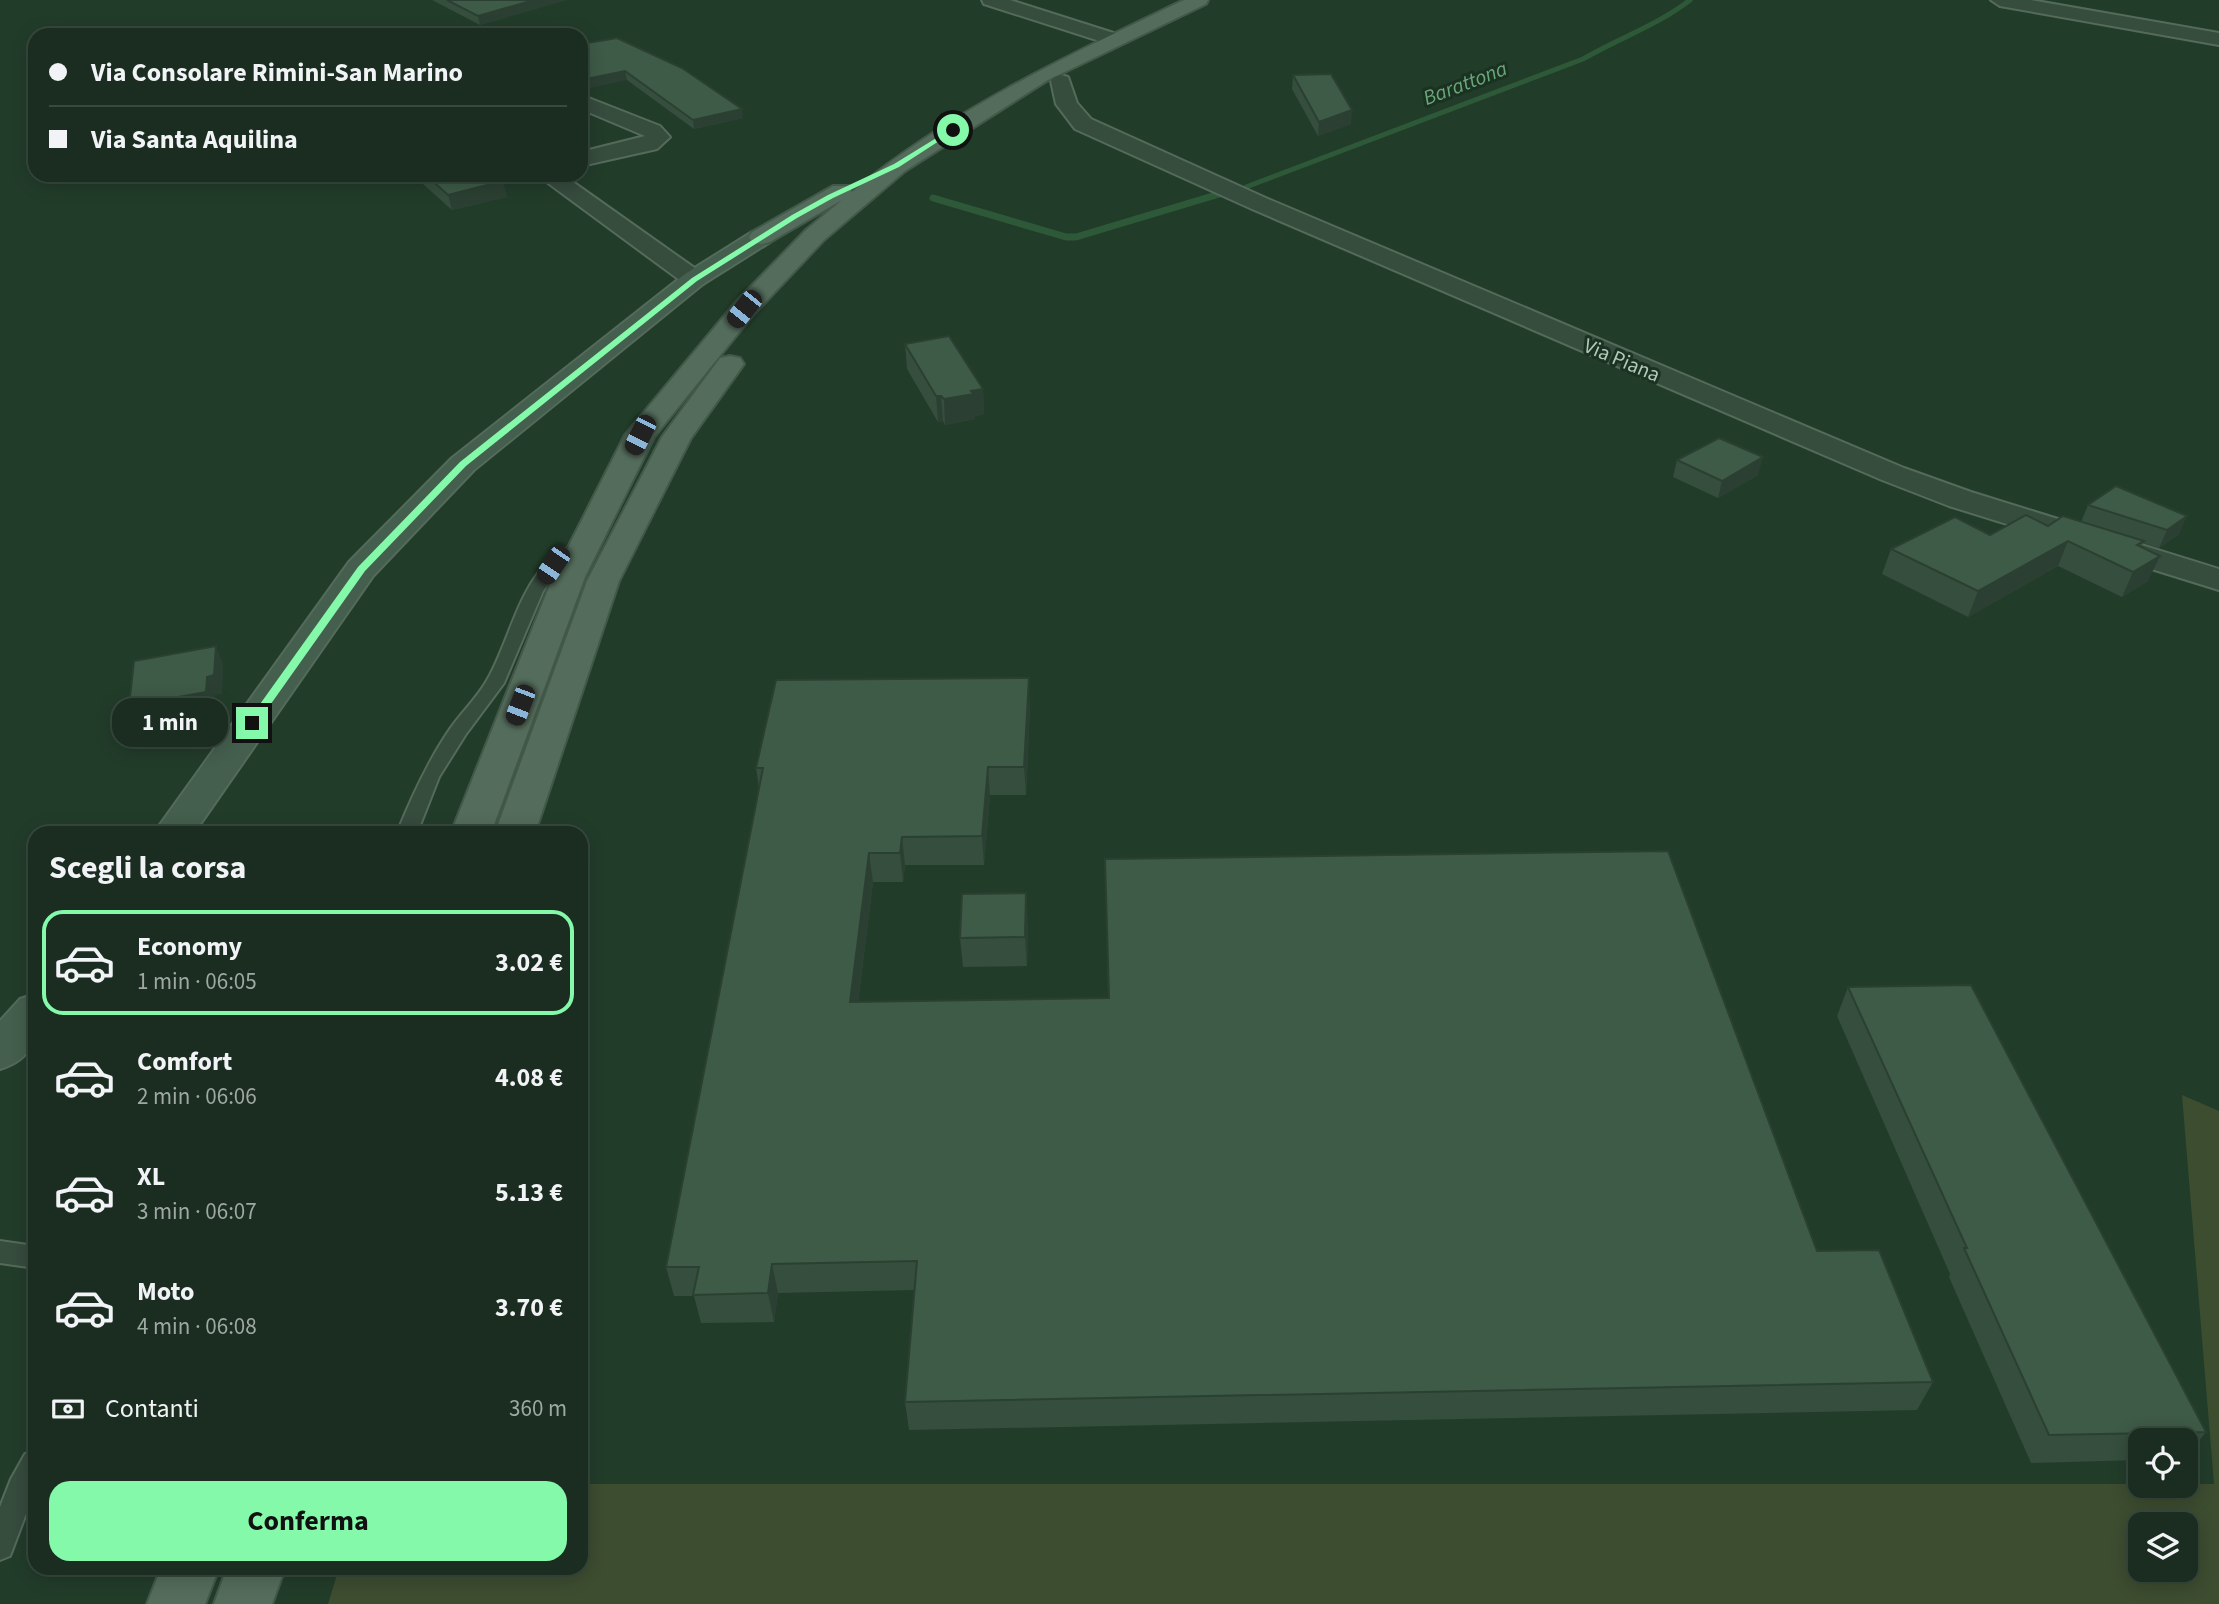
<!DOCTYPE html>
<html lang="it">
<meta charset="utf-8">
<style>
:root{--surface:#1a2d20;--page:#27392d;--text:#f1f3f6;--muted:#9fa8a5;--line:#38493e;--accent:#85f9aa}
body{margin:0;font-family:"Source Sans 3",sans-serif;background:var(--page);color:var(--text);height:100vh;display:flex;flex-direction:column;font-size:26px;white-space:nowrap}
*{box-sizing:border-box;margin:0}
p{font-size:23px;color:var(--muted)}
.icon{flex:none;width:38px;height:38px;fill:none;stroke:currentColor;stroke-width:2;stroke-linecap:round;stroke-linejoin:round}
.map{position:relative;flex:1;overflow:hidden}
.details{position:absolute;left:28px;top:826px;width:560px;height:749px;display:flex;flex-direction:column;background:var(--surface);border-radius:21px;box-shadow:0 4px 18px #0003,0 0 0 2px var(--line)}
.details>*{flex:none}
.hud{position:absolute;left:28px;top:28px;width:560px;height:154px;border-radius:21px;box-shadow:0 4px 18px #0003,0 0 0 2px var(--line);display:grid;align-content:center;height:154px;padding:0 21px;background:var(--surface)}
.fabs{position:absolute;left:2128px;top:1428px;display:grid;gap:14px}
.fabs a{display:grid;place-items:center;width:70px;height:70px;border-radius:14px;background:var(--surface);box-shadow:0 4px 18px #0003,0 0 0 2px var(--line);font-size:35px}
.end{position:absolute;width:32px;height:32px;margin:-16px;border:9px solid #85f9aa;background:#111;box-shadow:0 0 0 4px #111}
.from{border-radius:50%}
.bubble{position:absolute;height:49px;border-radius:21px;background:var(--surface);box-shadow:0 4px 18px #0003,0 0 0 2px var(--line);font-size:23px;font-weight:700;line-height:49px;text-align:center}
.car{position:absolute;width:21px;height:42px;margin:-21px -10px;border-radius:9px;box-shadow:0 0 5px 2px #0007;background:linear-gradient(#222 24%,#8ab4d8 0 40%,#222 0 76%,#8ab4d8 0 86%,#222 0)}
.hud b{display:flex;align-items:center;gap:24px;height:66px;font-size:26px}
.hud b+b{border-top:2px solid var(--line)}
.hud i{width:18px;height:18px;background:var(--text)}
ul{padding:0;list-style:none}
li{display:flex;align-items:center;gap:21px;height:105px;margin:0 14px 10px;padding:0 7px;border:4px solid transparent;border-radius:21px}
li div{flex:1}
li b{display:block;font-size:26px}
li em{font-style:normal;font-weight:700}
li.on{border-color:var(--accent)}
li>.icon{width:63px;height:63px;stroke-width:1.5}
h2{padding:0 21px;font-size:32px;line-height:84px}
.pay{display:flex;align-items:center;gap:18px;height:77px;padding:0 21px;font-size:26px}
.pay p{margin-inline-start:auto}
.action{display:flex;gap:14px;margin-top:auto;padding:14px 21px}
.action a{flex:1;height:80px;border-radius:21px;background:var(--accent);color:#111;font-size:28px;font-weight:700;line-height:80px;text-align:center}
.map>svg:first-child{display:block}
.green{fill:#3d4d30;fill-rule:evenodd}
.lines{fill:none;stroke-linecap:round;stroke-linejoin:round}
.stream-far1{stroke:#2e5939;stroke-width:5}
.stream{stroke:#2e5939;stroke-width:7}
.lane-casing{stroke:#546a5b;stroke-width:4}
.street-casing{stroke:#546a5b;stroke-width:4}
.secondary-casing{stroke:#546a5b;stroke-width:4}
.primary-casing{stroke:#425849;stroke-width:4}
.lane{fill:#364c3d;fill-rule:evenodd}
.street{fill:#364c3d;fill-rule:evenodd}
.secondary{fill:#445f4d;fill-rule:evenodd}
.primary{fill:#546c5b;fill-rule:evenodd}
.wall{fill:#354e3d}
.shaded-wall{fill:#2b4032}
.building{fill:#3e5b47;stroke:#2b4032;stroke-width:2}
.route{fill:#85f9aa}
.labels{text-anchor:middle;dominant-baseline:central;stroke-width:6;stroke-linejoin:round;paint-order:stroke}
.far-water-label{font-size:21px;font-style:italic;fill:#6aa77b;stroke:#1b3122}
.far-street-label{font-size:21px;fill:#b2c8b9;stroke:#1b3122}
</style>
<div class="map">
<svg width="2219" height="1604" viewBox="0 0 2219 1604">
<rect width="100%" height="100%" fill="#223c2a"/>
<path class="green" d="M2182,1095l37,16v493h-1891l11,-36h242v-84h1633zM2140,1524h46v46h-46z"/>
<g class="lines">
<g class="stream-far1">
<path d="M1246,187l337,-128c36,-21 75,-34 107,-59"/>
<polyline points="1222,193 1226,192"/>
</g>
<polyline class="stream" points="933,198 1066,237 1076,237 1226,192"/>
<defs>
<g id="lane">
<path d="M583,542l6,2 2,3 -2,3 -30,18 -16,23 -39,92 -38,51 -27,43 -22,56h-20c15,-37 31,-72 53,-104 11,-16 26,-30 36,-47 28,-46 35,-124 97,-140z"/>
<polygon points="0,1241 35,1246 35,1268 0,1263"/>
<polygon points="35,1450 35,1490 10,1556 0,1560 0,1507 11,1479 25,1454"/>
</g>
<g id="street">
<polygon points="982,0 1010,0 1123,36 1126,40 1116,46 1109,44 984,4"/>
<polygon points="1991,0 2031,0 2219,33 2219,45 2000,6"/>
<polygon points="1061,75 1068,77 1077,103 1091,119 1268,199 1904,468 1971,492 2219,569 2219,590 1949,506 1882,480 1252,209 1075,129 1056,104 1051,81 1054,77"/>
<polygon points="581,95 660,126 670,137 657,149 581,166 581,152 645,136 581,109"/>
<polygon points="537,175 563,175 703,274 707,279 703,284 694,287 685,284"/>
</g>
<g id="secondary">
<polygon points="761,230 770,232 773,237 770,242 703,284 474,470 373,576 194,833 154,833 349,562 452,458 685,274 752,232"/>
<path d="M35,994c0,36 6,62 -35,75v-48l20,-22z"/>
</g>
<g id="primary">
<path d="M1184,0h24l-2,4 -158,76 -143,91 -81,69 -71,75 -99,122 -69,140 -94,256h-40l102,-256 72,-142 110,-132 71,-73 36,-30 -72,42 -9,2 -9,-2 -3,-5 3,-5 81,-46h16l3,6c99,-82 217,-137 332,-192z"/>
<polygon points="730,356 740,358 744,364 691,438 619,581 535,833 495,833 587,581 662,437 720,358"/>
<polygon points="161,1568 219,1568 205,1604 147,1604"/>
<polygon points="227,1568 285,1568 272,1604 214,1604"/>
</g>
</defs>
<use href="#lane" class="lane-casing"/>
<use href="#street" class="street-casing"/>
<use href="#secondary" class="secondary-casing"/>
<use href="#primary" class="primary-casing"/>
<use href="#lane" class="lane"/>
<use href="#street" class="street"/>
<use href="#secondary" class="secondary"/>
<use href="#primary" class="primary"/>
</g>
<g class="wall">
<polygon points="432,0 566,0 480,25"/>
<polygon points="581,44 743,118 694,129 627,80"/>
<polygon points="1293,75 1351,124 1318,136 1292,89"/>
<polygon points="413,175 495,175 507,197 452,210"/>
<polygon points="905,344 983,389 984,414 975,416 975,419 945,425 943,421 938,422 907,369"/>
<polygon points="1677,460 1758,475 1718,498 1673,477"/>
<polygon points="2116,486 2179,534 2159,548 2143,543 2141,547 2148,581 2122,597 2058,566 1968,617 1882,574 1891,549 2081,522 2088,505"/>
<polygon points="1030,706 1026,795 990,795 984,865 905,865 903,882 873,882 858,1002 1108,998 1105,859 1817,1251 1933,1382 1917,1410 909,1430 905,1402 915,1290 778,1293 774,1322 701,1323 694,1296 674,1296 666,1267 759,788 756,768"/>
<polygon points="1028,922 1027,966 963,967 960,938"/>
<polygon points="1848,987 2206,1432 2186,1457 2186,1440 2140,1440 2140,1460 2031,1463 1949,1277 1950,1274 1837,1016"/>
</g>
<g class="shaded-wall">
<polygon points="534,0 566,0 480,25 478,16"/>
<polygon points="625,71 627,80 581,90 581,80"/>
<polygon points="742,109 743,118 694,129 693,120"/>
<polygon points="1352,110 1351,124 1318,136 1319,122"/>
<polygon points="503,181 507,197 452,210 448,195"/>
<polygon points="983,389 984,414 975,416 975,419 945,425 944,399 971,391"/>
<polygon points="936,396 941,396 943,421 938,422"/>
<polygon points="1763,457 1758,475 1718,498 1722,481"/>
<polygon points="2187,516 2179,534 2159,548 2167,530"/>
<polygon points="2068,541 2058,566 1968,617 1978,591"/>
<polygon points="2160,556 2148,581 2122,597 2133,572"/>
<polygon points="216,646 223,664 222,694 215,695 214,711 138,725 129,706 207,677"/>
<polygon points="1029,678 1030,706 1026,795 1024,767"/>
<polygon points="988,767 990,795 984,865 982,836"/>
<polygon points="902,837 905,865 903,882 900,853"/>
<polygon points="869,853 873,882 854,1031 850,1002"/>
<polygon points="1026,893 1028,922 1027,966 1025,937"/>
<polygon points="772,1264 778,1293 774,1322 768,1293"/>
</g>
<g class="building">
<polygon points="447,0 534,0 478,16"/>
<polygon points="617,38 682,68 742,109 693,120 625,71 581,80 581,44"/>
<polygon points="1331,74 1352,110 1319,122 1293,75"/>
<polygon points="426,175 495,175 503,181 448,195"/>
<polygon points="949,336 983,389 971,391 974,394 944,399 941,396 936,396 905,344"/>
<polygon points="1719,438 1763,457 1722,481 1677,460"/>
<polygon points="2116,486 2187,516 2167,530 2088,505"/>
<polygon points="2026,515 2048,526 2063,516 2144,541 2137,545 2160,556 2133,572 2068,541 1978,591 1891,549 1955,517 1990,535"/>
<polygon points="216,646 214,675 207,677 206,692 129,706 134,661"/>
<polygon points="1029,678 1024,767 988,767 982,836 902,837 900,853 869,853 850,1002 1109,998 1105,859 1668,851 1817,1251 1879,1250 1933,1382 905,1402 917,1261 772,1264 768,1293 693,1295 699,1267 666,1267 763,768 756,768 776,680"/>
<polygon points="1026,893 1025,937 960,938 962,894"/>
<polygon points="1971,985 2206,1432 2049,1435 1964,1248 1967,1248 1848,987"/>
</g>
<polygon class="route" points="951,129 956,130 899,167 833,198 797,218 697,281 466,466 365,571 256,725 248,725 248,721 358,567 460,462 692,278 792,215 828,195 894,164"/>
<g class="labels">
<g class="far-water-label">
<text transform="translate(1465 83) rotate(-21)">Barattona</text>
</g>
<g class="far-street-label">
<text transform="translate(1622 360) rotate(23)">Via Piana</text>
</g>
</g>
</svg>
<div class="fabs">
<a><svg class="icon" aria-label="locate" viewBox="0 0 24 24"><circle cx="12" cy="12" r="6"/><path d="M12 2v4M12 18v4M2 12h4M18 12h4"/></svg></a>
<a><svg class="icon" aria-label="layers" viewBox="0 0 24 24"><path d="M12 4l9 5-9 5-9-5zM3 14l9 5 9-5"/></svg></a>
</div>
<i class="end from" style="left:953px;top:130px"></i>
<i class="end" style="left:252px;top:723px"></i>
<div class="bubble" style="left:112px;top:698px;width:116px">1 min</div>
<i class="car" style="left:744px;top:309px;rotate:219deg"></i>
<i class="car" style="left:640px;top:435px;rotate:207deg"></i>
<i class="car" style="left:553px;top:565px;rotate:214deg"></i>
<i class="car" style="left:520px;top:705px;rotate:201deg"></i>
<div class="hud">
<b><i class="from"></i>Via Consolare Rimini-San Marino</b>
<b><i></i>Via Santa Aquilina</b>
</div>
<section class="details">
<h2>Scegli la corsa</h2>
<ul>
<li class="on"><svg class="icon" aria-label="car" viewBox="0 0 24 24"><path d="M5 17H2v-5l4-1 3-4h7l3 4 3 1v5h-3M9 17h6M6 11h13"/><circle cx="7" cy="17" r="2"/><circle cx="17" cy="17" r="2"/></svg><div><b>Economy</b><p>1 min · 06:05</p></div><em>3.02 €</em></li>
<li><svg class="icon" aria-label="car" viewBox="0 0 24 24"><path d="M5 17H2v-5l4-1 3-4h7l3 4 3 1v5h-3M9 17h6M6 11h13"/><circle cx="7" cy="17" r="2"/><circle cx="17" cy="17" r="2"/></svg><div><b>Comfort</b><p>2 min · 06:06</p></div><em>4.08 €</em></li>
<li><svg class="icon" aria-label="car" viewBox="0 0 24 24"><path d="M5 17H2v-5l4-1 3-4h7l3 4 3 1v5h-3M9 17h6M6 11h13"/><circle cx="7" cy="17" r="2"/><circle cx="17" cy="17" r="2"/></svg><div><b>XL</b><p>3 min · 06:07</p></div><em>5.13 €</em></li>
<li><svg class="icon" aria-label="car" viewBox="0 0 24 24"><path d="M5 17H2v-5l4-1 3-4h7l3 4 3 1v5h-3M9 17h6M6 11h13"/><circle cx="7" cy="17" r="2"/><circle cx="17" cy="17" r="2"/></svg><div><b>Moto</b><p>4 min · 06:08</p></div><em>3.70 €</em></li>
</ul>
<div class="pay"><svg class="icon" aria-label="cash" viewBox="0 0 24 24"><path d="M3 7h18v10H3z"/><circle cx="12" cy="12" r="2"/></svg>Contanti<p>360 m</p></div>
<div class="action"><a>Conferma</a></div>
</section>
</div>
